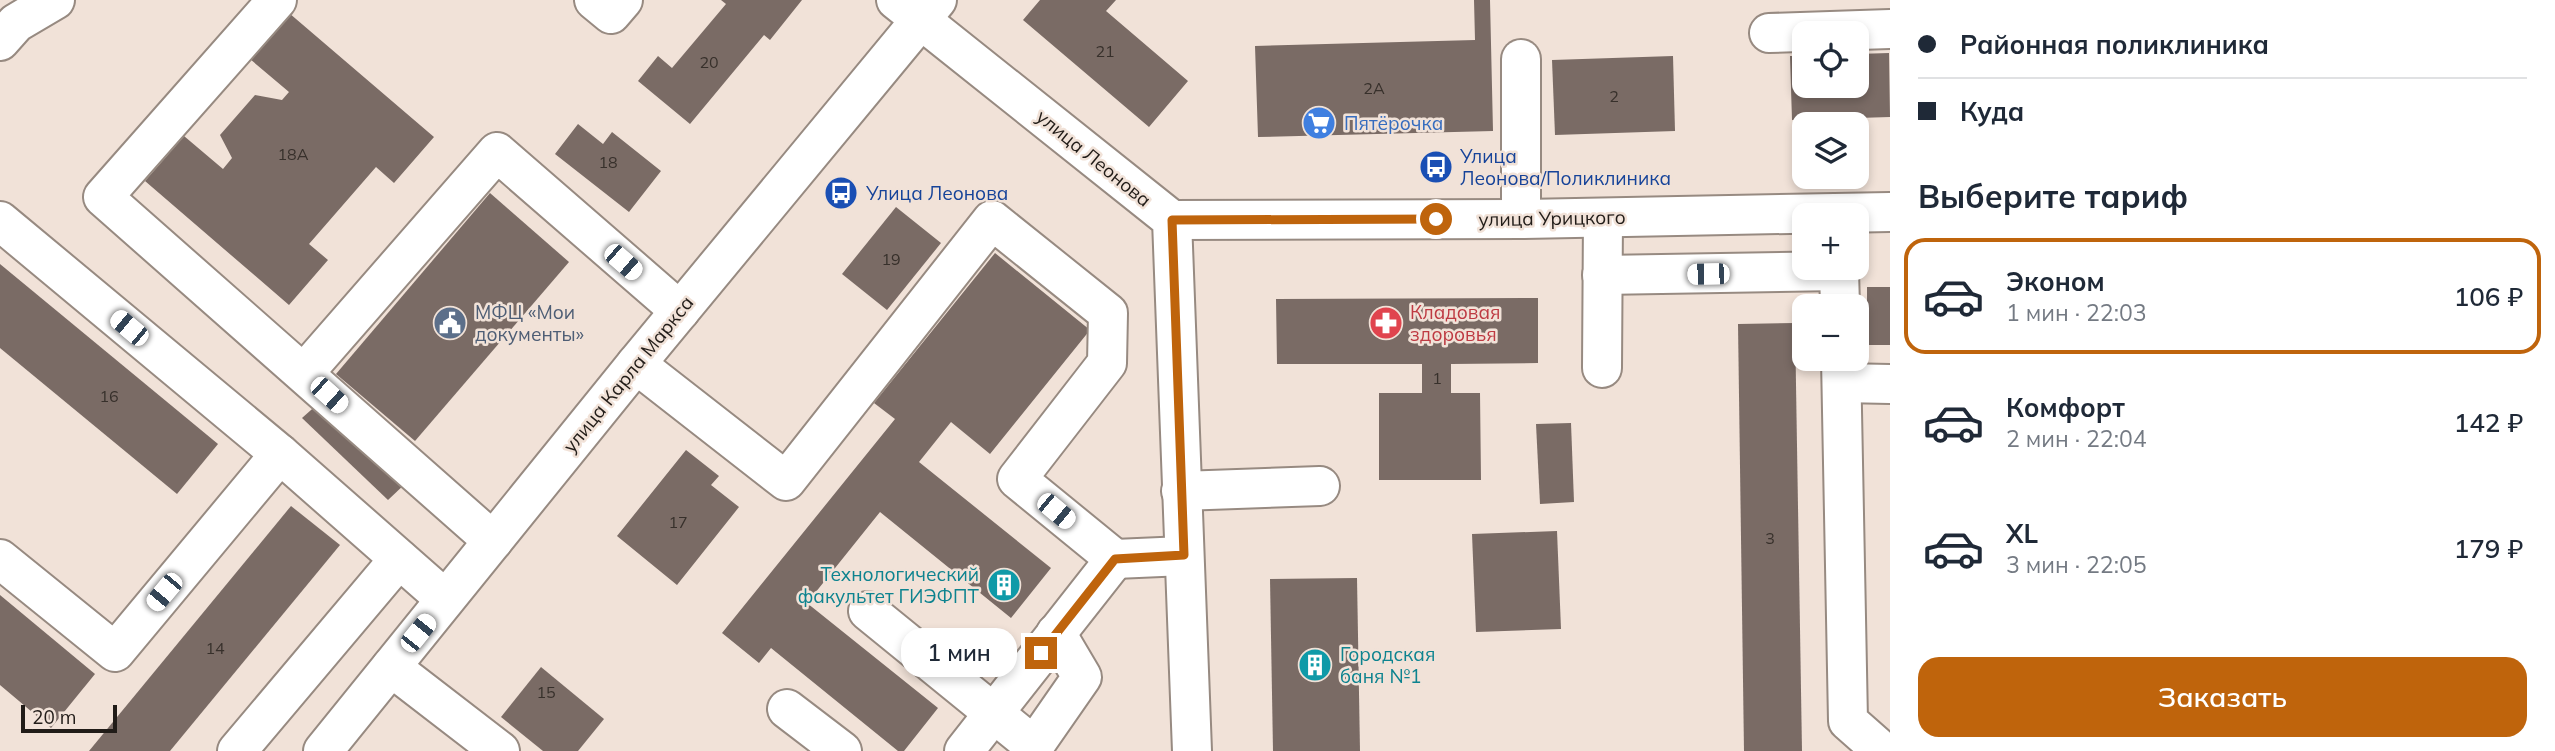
<!DOCTYPE html>
<html lang="ru">
<meta charset="utf-8">
<style>
:root{--surface:#fff;--page:#f6f6f7;--text:#1f2937;--muted:#747a83;--line:#e0e1e3;--accent:#bf640c}
body{margin:0;font-family:Mulish,sans-serif;background:var(--page);color:var(--text);height:100vh;display:flex;flex-direction:column;font-size:26px;white-space:nowrap}
*{box-sizing:border-box;margin:0}
p{font-size:23px;color:var(--muted)}
.icon{flex:none;width:38px;height:38px;fill:none;stroke:currentColor;stroke-width:2;stroke-linecap:round;stroke-linejoin:round}
.map{position:relative;flex:1;overflow:hidden}
.details{display:flex;flex-direction:column;background:var(--surface);width:665px}
.details>*{flex:none}
.hud{display:grid;align-content:center;height:154px;padding:0 28px;background:var(--surface)}
.buttons{position:absolute;left:1792px;top:21px;display:grid;gap:14px}
.buttons a{display:grid;place-items:center;width:77px;height:77px;border-radius:14px;background:var(--surface);box-shadow:0 4px 10px #0003;font-size:35px}
.scale{position:absolute;left:21px;bottom:18px;width:96px;box-sizing:border-box;padding-left:7px;border:4px solid #211c18;border-top:0;font-size:19px;line-height:24px;white-space:nowrap;color:#211c18;-webkit-text-stroke:5px #f1e2d8;paint-order:stroke}
.end{position:absolute;width:32px;height:32px;margin:-16px;border:9px solid #bf640c;background:#fff;box-shadow:0 0 0 4px #fff}
.from{border-radius:50%}
.bubble{position:absolute;height:49px;border-radius:21px;background:var(--surface);box-shadow:0 4px 10px #0003;font-size:23px;font-weight:600;line-height:49px;text-align:center}
.car{position:absolute;width:21px;height:42px;margin:-21px -10px;border-radius:9px;box-shadow:0 0 5px 2px #0007;background:linear-gradient(#fff 24%,#345 0 40%,#fff 0 76%,#345 0 86%,#fff 0)}
.hud b{display:flex;align-items:center;gap:24px;height:66px;font-size:26px}
.hud b+b{border-top:2px solid var(--line)}
.hud i{width:18px;height:18px;background:var(--text)}
ul{padding:0;list-style:none}
li{display:flex;align-items:center;gap:21px;height:116px;margin:0 14px 10px;padding:0 14px;border:4px solid transparent;border-radius:21px}
li div{flex:1}
li b{display:block;font-size:26px}
li em{font-style:normal;font-weight:600}
li.current{border-color:var(--accent)}
li>.icon{width:63px;height:63px;stroke-width:1.5}
h2{padding:0 28px;font-size:32px;line-height:84px}
.button{display:flex;gap:14px;margin-top:auto;padding:14px 28px}
.button a{flex:1;height:80px;border-radius:21px;background:var(--accent);color:#fff;font-size:28px;font-weight:600;line-height:80px;text-align:center}
main{display:flex;flex:1;min-height:0}
.map>svg:first-child{display:block}
.building{fill:#7a6b65}
.lines{fill:none;stroke-linecap:round;stroke-linejoin:round}
.minor-casing{stroke:#978a81;stroke-width:42}
.minor{stroke:#fff;stroke-width:38}
.route{stroke:#bf640c;stroke-width:9}
.labels{text-anchor:middle;dominant-baseline:central;stroke-width:5;stroke-linejoin:round;paint-order:stroke}
.number-label{font-size:16px;fill:#37302b}
.shop-label{font-size:19px;fill:#366cbe;stroke:#f1e2d8;text-anchor:start}
.transit-label{font-size:19px;fill:#164399;stroke:#f1e2d8;text-anchor:start}
.street-label{font-size:19px;fill:#211c18;stroke:#f1e2d8}
.service-label{font-size:19px;fill:#4e5e75;stroke:#f1e2d8;text-anchor:start}
.health-label{font-size:19px;fill:#be3a42;stroke:#f1e2d8;text-anchor:start}
.culture-label{font-size:19px;fill:#0d838f;stroke:#f1e2d8;text-anchor:end}
</style>
<main>
<div class="map">
<svg width="1890" height="751" viewBox="0 0 1890 751">
<rect width="100%" height="100%" fill="#f1e2d8"/>
<g class="building">
<polygon points="721,0 802,0 770,40 764,35 690,124 638,81 658,56 672,68 726,4"/>
<polygon points="1040,0 1116,0 1106,11 1188,81 1149,127 1023,20"/>
<polygon points="1474,0 1490,0 1493,131 1258,137 1255,46 1475,40"/>
<polygon points="289,13 434,137 394,183 376,167 309,244 328,260 289,305 145,181 184,136 223,169 232,158 220,135 255,95 282,100 289,92 250,59"/>
<polygon points="1889,53 1890,117 1792,120 1790,56 1804,56 1804,86 1857,86 1857,54"/>
<polygon points="1673,56 1675,131 1555,135 1552,60"/>
<polygon points="578,124 603,144 612,132 661,171 629,212 555,154"/>
<polygon points="490,193 569,262 415,441 336,374"/>
<polygon points="896,207 941,243 887,310 842,274"/>
<polygon points="995,253 1090,330 990,454 951,422 919,462 1051,568 1011,618 880,512 807,603 938,708 904,751 898,751 771,648 759,663 722,633 895,419 874,403"/>
<polygon points="0,264 218,444 177,494 0,348"/>
<rect x="1867" y="287" width="23" height="58"/>
<polygon points="1538,298 1538,363 1451,364 1451,393 1480,393 1481,480 1379,480 1379,393 1422,393 1422,364 1277,364 1276,299"/>
<polygon points="1795,323 1802,751 1744,751 1738,324"/>
<polygon points="320,402 406,483 388,500 302,418"/>
<polygon points="1571,423 1574,502 1540,504 1536,424"/>
<polygon points="686,450 719,476 711,485 739,507 677,585 617,536"/>
<polygon points="291,506 340,545 170,751 89,751"/>
<polygon points="1557,531 1561,629 1476,632 1472,534"/>
<polygon points="1357,578 1360,751 1273,751 1270,579"/>
<polygon points="0,595 95,674 51,728 0,685"/>
<polygon points="541,667 604,719 578,751 543,751 501,717"/>
</g>
<g class="lines">
<defs>
<g id="minor">
<polyline points="277,0 103,197 493,541"/>
<polyline points="594,0 611,14 623,0"/>
<polyline points="896,0 1172,220 1192,751"/>
<polyline points="1769,33 1890,29"/>
<polyline points="0,41 16,23 55,0"/>
<polyline points="1521,219 1521,59"/>
<polyline points="1172,220 1521,219 1890,212"/>
<polyline points="0,221 280,454 445,599"/>
<polyline points="1602,275 1839,271"/>
<polyline points="1840,306 1839,271 1842,268"/>
<polyline points="1841,359 1848,721 1882,751"/>
<polyline points="636,364 786,481 992,220 1108,313 1107,363 1017,479 1115,559 964,751"/>
<polyline points="1602,368 1603,218"/>
<polyline points="304,373 497,152 680,311"/>
<polyline points="1842,383 1890,384"/>
<polyline points="1181,491 1320,486"/>
<polyline points="0,559 115,652 280,454"/>
<polyline points="1115,559 1184,556"/>
<polyline points="868,611 1034,746 1082,677 1056,633"/>
<polyline points="391,667 500,751"/>
<polyline points="787,709 842,751"/>
<polyline points="237,751 399,559"/>
<polyline points="323,751 636,364 937,0"/>
</g>
</defs>
<use href="#minor" class="minor-casing"/>
<use href="#minor" class="minor"/>
</g>
<g class="lines">
<polyline class="route" points="1041,653 1115,559 1184,555 1172,220 1436,219"/>
</g>
<defs>
<symbol id="supermarket-disc" viewBox="-11 -11 22 22"><circle r="9.5" fill="#3f7fe0" stroke="#f1e2d8"/><path d="M-6-5.5h2.5l.6 2H6L4.5 2H-2.5L-4.4-4H-6ZM-1.5 3.2a1.3 1.3 0 1 0 .1 0ZM3 3.2a1.3 1.3 0 1 0 .1 0Z" fill="#fff"/></symbol>
<symbol id="bus-disc" viewBox="-11 -11 22 22"><circle r="9.5" fill="#1a4fb4" stroke="#f1e2d8"/><path d="M-5-6H5V4H4V6H2V4H-2V6H-4V4H-5ZM-3.5-4V0h7V-4ZM-3.5 1.2v1.5H-2V1.2ZM2 1.2v1.5H3.5V1.2Z" fill="#fff"/></symbol>
<symbol id="civic-disc" viewBox="-11 -11 22 22"><circle r="9.5" fill="#5c6f8a" stroke="#f1e2d8"/><path d="M-.6-6.5H3V-4.5H.6V-3L4-1V1h2V6H-6V1h2V-1L-.6-3ZM-1.2 2.5V6h2.4V2.5Z" fill="#fff"/></symbol>
<symbol id="pharmacy-disc" viewBox="-11 -11 22 22"><circle r="9.5" fill="#e0444e" stroke="#f1e2d8"/><path d="M-2-6h4v4h4v4h-4v4h-4v-4h-4v-4h4Z" fill="#fff"/></symbol>
<symbol id="building-disc" viewBox="-11 -11 22 22"><circle r="9.5" fill="#0f9aa8" stroke="#f1e2d8"/><path d="M-4-6H4V6H1V3H-1V6H-4ZM-2.5-4.3h1.7v1.8h-1.7ZM.8-4.3h1.7v1.8H.8ZM-2.5-1h1.7V.8h-1.7ZM.8-1h1.7V.8H.8Z" fill="#fff"/></symbol>
</defs>
<g fill-rule="evenodd">
<use href="#supermarket-disc" x="1300" y="104" width="38" height="38"/>
<use href="#bus-disc" x="1417" y="148" width="38" height="38"/>
<use href="#bus-disc" x="822" y="174" width="38" height="38"/>
<use href="#civic-disc" x="431" y="304" width="38" height="38"/>
<use href="#pharmacy-disc" x="1367" y="304" width="38" height="38"/>
<use href="#building-disc" x="985" y="566" width="38" height="38"/>
<use href="#building-disc" x="1296" y="646" width="38" height="38"/>
</g>
<g class="labels">
<g class="number-label">
<text x="1105" y="51">21</text>
<text x="709" y="62">20</text>
<text x="1374" y="88">2А</text>
<text x="1614" y="96">2</text>
<text x="293" y="154">18А</text>
<text x="608" y="162">18</text>
<text x="891" y="259">19</text>
<text x="1437" y="378">1</text>
<text x="109" y="396">16</text>
<text x="678" y="522">17</text>
<text x="1770" y="538">3</text>
<text x="215" y="648">14</text>
<text x="546" y="692">15</text>
</g>
<g class="shop-label">
<text x="1344" y="123">Пятёрочка</text>
</g>
<g class="transit-label">
<text x="1460" y="156">Улица<tspan x="1460" dy="22">Леонова/Поликлиника</tspan></text>
<text x="866" y="193">Улица Леонова</text>
</g>
<g class="street-label">
<text transform="translate(1094 158) rotate(39)">улица Леонова</text>
<text transform="translate(1552 218) rotate(-1)">улица Урицкого</text>
<text transform="translate(628 374) rotate(-51)">улица Карла Маркса</text>
</g>
<g class="service-label">
<text x="475" y="312">МФЦ «Мои<tspan x="475" dy="22">документы»</tspan></text>
</g>
<g class="health-label">
<text x="1410" y="312">Кладовая<tspan x="1410" dy="22">здоровья</tspan></text>
</g>
<g class="culture-label">
<text x="979" y="574">Технологический<tspan x="979" dy="22">факультет ГИЭФПТ</tspan></text>
<text x="1340" y="654" text-anchor="start">Городская<tspan x="1340" dy="22">баня №1</tspan></text>
</g>
</g>
</svg>
<div class="buttons">
<a><svg class="icon" aria-label="locate" viewBox="0 0 24 24"><circle cx="12" cy="12" r="6"/><path d="M12 2v4M12 18v4M2 12h4M18 12h4"/></svg></a>
<a><svg class="icon" aria-label="layers" viewBox="0 0 24 24"><path d="M12 4l9 5-9 5-9-5zM3 14l9 5 9-5"/></svg></a>
<a>+</a>
<a>−</a>
</div>
<div class="scale">20 m</div>
<i class="end from" style="left:1436px;top:219px"></i>
<i class="end" style="left:1041px;top:653px"></i>
<div class="bubble" style="left:901px;top:628px;width:116px">1 мин</div>
<i class="car" style="left:623px;top:262px;rotate:131deg"></i>
<i class="car" style="left:1708px;top:274px;rotate:269deg"></i>
<i class="car" style="left:129px;top:328px;rotate:310deg"></i>
<i class="car" style="left:329px;top:395px;rotate:132deg"></i>
<i class="car" style="left:1056px;top:511px;rotate:130deg"></i>
<i class="car" style="left:164px;top:592px;rotate:220deg"></i>
<i class="car" style="left:418px;top:633px;rotate:39deg"></i>
</div>
<section class="details">
<div class="hud">
<b><i class="from"></i>Районная поликлиника</b>
<b><i></i>Куда</b>
</div>
<h2>Выберите тариф</h2>
<ul>
<li class="current"><svg class="icon" aria-label="car" viewBox="0 0 24 24"><path d="M5 17H2v-5l4-1 3-4h7l3 4 3 1v5h-3M9 17h6M6 11h13"/><circle cx="7" cy="17" r="2"/><circle cx="17" cy="17" r="2"/></svg><div><b>Эконом</b><p>1 мин · 22:03</p></div><em>106 ₽</em></li>
<li><svg class="icon" aria-label="car" viewBox="0 0 24 24"><path d="M5 17H2v-5l4-1 3-4h7l3 4 3 1v5h-3M9 17h6M6 11h13"/><circle cx="7" cy="17" r="2"/><circle cx="17" cy="17" r="2"/></svg><div><b>Комфорт</b><p>2 мин · 22:04</p></div><em>142 ₽</em></li>
<li><svg class="icon" aria-label="car" viewBox="0 0 24 24"><path d="M5 17H2v-5l4-1 3-4h7l3 4 3 1v5h-3M9 17h6M6 11h13"/><circle cx="7" cy="17" r="2"/><circle cx="17" cy="17" r="2"/></svg><div><b>XL</b><p>3 мин · 22:05</p></div><em>179 ₽</em></li>
</ul>
<div class="button"><a>Заказать</a></div>
</section>
</main>
